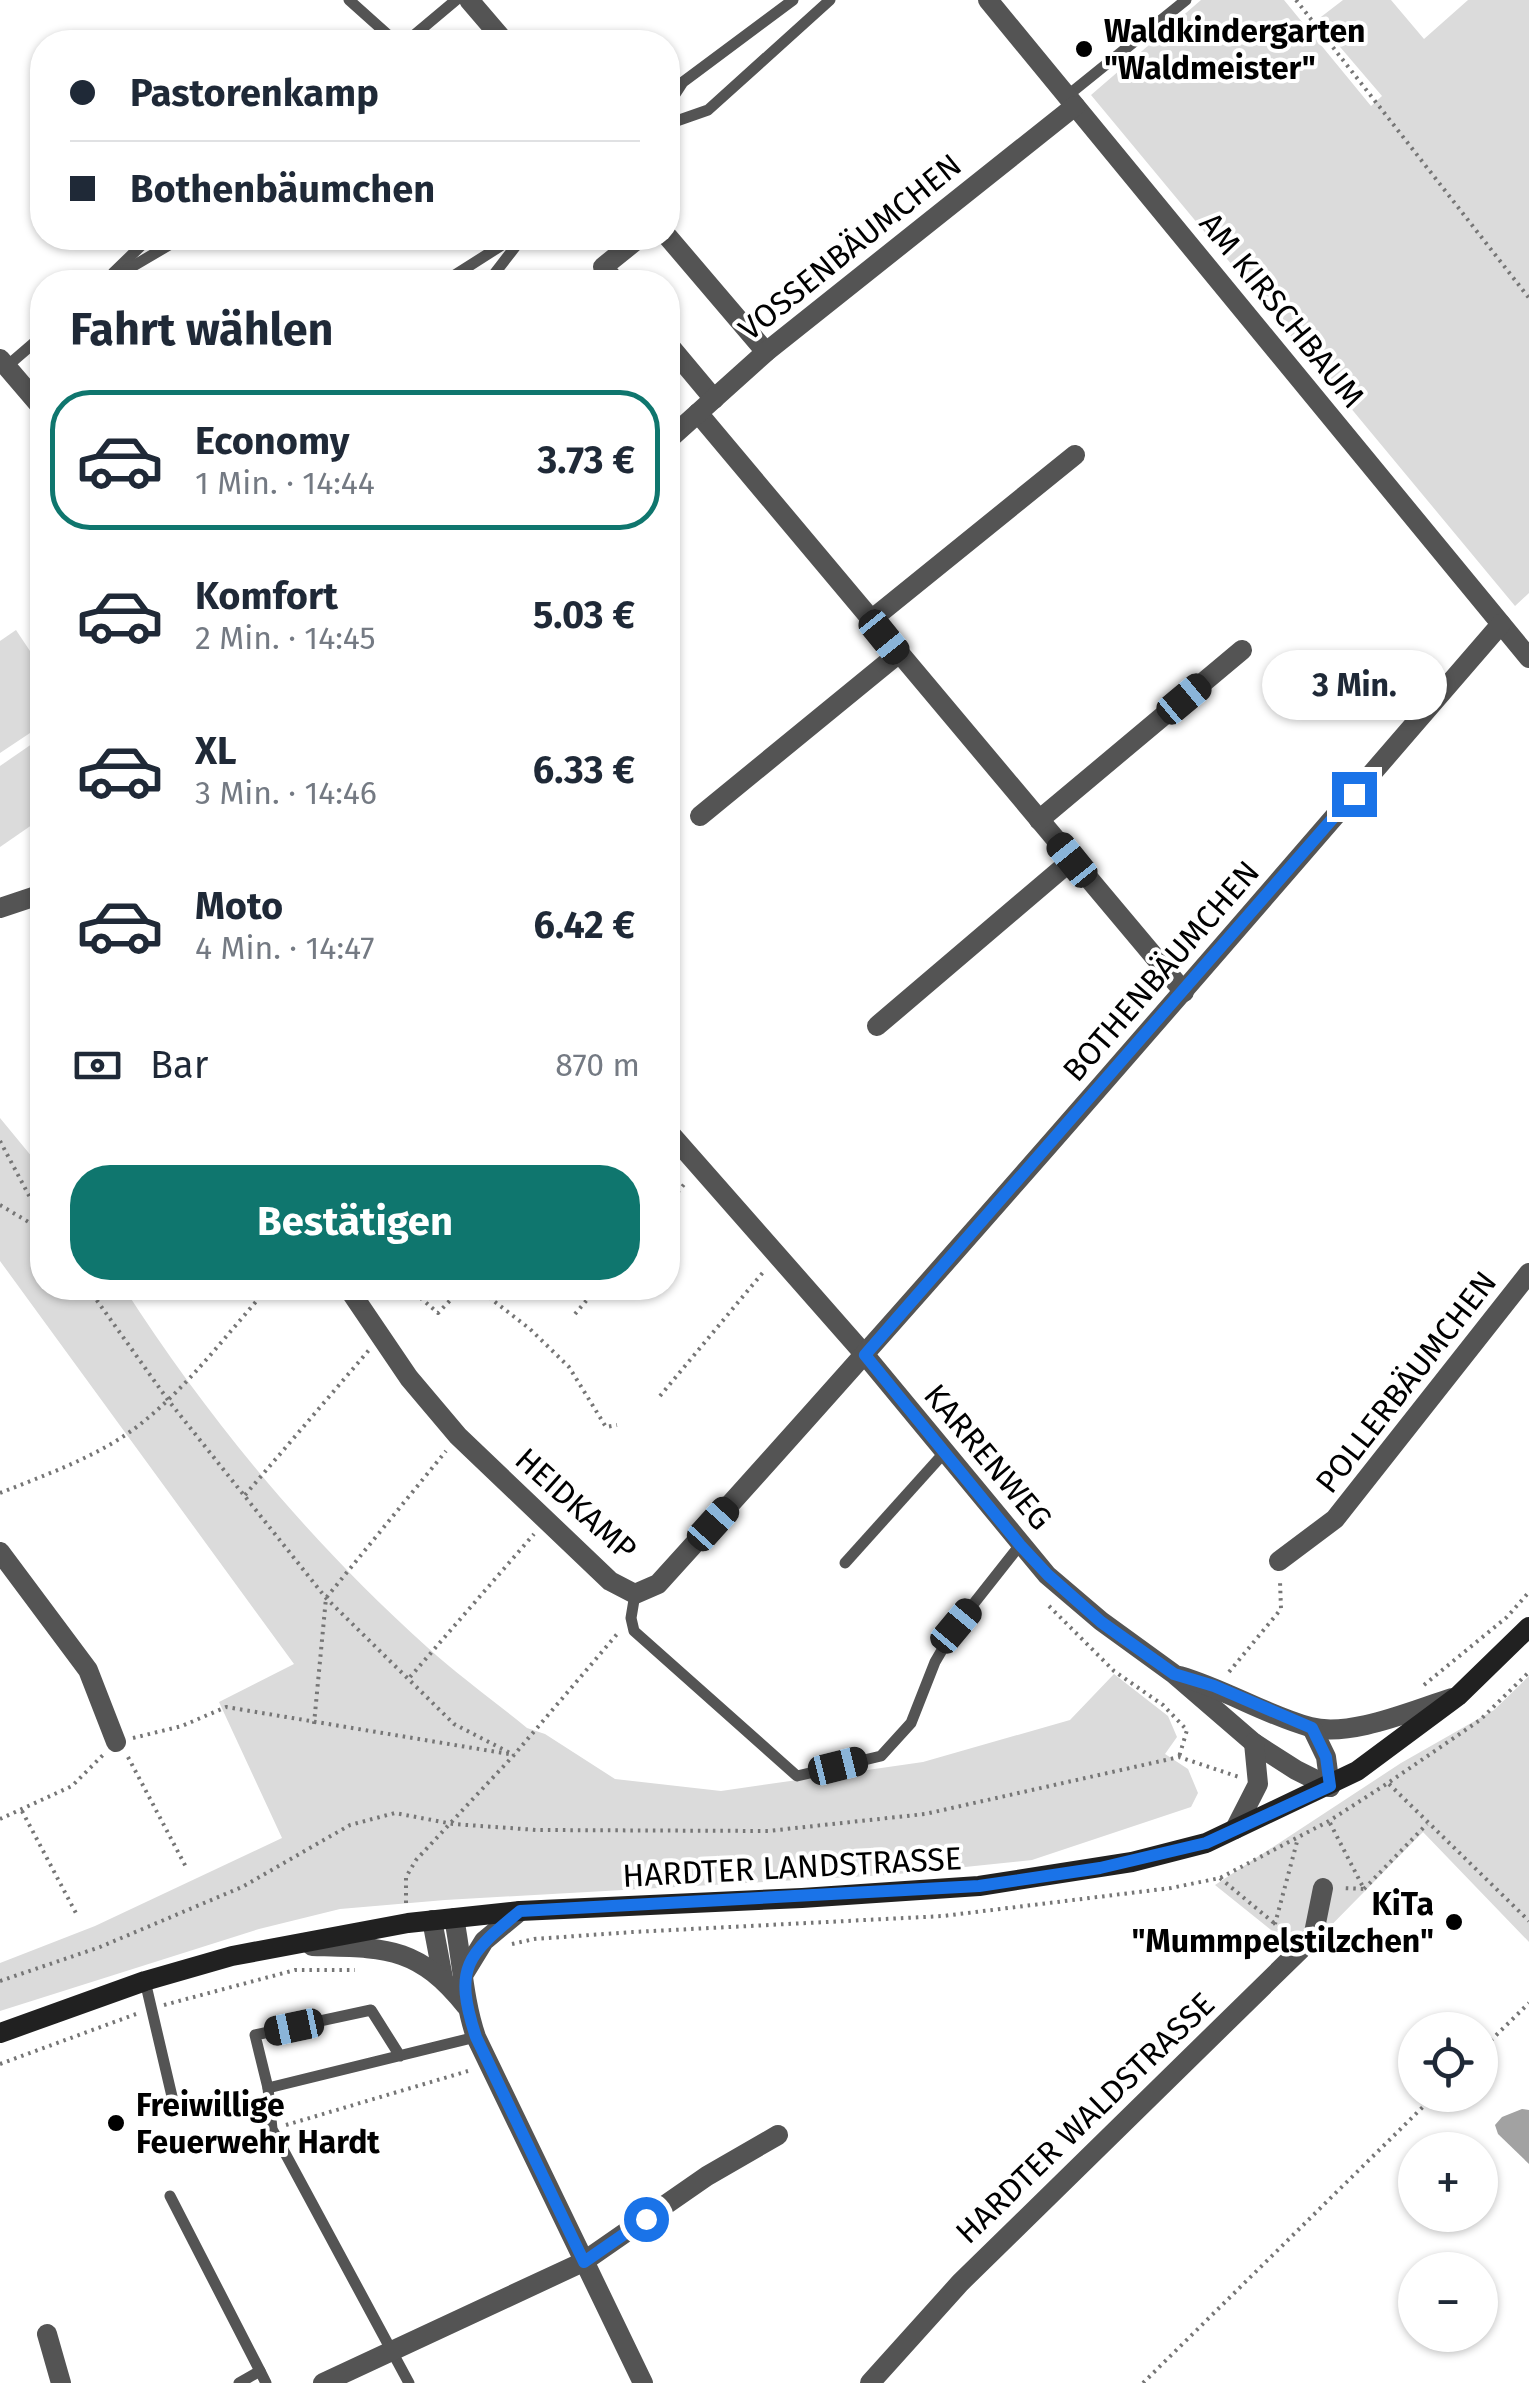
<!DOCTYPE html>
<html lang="de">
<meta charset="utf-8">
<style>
:root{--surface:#fff;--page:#f2f2f3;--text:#1f2937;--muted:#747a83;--line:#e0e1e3;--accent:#0f766e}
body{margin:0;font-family:"Fira Sans",sans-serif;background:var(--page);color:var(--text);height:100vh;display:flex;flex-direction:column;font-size:38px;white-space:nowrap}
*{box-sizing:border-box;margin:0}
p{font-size:32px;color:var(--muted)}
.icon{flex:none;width:55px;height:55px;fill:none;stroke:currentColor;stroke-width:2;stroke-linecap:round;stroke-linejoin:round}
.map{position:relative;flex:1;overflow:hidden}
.details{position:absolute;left:30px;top:270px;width:650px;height:1030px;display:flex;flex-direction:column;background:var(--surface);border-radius:40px;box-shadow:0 2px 8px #0004}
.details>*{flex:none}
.top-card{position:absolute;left:30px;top:30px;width:650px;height:220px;border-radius:40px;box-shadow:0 2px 8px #0004;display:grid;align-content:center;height:220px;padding:0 40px;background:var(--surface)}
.tools{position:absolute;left:1398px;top:2012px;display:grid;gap:20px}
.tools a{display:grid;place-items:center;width:100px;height:100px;border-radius:50%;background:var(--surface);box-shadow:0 2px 8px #0004;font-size:50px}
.end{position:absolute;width:45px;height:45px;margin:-22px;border:12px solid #1a73e8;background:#fff;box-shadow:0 0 0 5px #fff}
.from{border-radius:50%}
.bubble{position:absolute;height:70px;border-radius:35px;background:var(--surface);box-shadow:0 2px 8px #0004;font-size:32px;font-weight:700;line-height:70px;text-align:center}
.car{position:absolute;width:30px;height:60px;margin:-30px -15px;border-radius:12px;box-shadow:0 0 8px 2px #0007;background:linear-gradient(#222 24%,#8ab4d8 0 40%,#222 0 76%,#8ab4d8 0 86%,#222 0)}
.top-card b{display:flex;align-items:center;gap:35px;height:95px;font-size:38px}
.top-card b+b{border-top:2px solid var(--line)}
.top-card i{width:25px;height:25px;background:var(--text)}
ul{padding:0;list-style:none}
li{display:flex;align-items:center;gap:30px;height:140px;margin:0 20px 15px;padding:0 20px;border:5px solid transparent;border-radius:40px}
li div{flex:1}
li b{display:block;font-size:38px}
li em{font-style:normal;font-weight:700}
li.current{border-color:var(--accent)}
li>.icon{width:90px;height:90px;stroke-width:1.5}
h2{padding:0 40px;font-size:45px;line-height:120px}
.pay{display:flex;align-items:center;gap:25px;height:110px;padding:0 40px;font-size:38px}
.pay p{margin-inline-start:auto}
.button{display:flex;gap:20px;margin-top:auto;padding:20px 40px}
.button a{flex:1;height:115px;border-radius:40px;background:var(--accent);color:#fff;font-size:40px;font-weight:700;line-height:115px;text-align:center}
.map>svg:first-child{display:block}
.green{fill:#dbdbdb}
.water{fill:#a2a2a2}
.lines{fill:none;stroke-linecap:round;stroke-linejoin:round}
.path{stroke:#767676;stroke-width:4;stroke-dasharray:2.5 5;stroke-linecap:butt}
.service{stroke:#545454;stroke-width:11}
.minor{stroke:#545454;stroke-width:20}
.secondary{stroke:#212121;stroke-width:20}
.route{stroke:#1a73e8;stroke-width:12}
.poi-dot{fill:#000;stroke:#fff;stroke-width:4}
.labels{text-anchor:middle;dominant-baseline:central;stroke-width:8;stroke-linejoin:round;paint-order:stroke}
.poi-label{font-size:32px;font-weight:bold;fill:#000;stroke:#fff;text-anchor:start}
.street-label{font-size:32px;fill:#000;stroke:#fff}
</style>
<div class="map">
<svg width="1529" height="2383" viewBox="0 0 1529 2383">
<rect width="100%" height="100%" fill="#fff"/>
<g class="green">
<polygon points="1201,0 1284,0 1371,106 1382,96 1317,20 1343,0 1391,0 1424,39 1468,0 1529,0 1529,593 1515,606 1091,95"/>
<polygon points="16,630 42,669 42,725 0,753 0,641"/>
<polygon points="42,737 42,818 0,847 0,766"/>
<path d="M0,1118l42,51v119h82c85,132 185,253 303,359 31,28 67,54 100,81l18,6 70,45 106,12 202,-29 147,-42 44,-46 54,42 9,21 -12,17 23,15 10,24 -7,14 -159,53 -144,15 -443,25 -105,9 -81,20 -259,82v-48l95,-37 187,-88 -63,-136 75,-38 -294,-403z"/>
<polygon points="1529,1676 1529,1942 1423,1832 1302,1955 1215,1885 1401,1763 1494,1710"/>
</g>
<polygon class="water" points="1522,2109 1529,2110 1529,2164 1498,2134 1495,2125 1502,2117"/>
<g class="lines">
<g class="path">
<polyline points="1296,0 1529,298"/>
<polyline points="0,1141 42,1220"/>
<polyline points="668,1204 686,1182"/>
<polyline points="0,1205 42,1230"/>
<polyline points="88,1288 168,1400 326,1598 454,1724 514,1755"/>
<polyline points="409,1288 438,1313 462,1288"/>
<polyline points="477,1288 530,1329 569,1367 606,1427 617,1425"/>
<polyline points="575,1314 597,1288"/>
<polyline points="660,1396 765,1270"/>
<path d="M0,1493c45,-18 94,-35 134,-64 51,-38 91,-93 134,-141"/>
<polyline points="245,1495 369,1350"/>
<polyline points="1049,1606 1114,1671 1163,1705 1187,1730 1179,1757"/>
<polyline points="1229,1672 1281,1609 1280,1581"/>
<polyline points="410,1677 534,1534"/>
<polyline points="1424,1685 1507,1617 1529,1592"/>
<polyline points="314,1724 326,1598 446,1451"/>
<polyline points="133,1738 182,1726 226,1707 509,1754"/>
<polyline points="128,1757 186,1867"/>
<polyline points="1389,1784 1529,1921"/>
<polyline points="22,1811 78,1917"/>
<polyline points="0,1819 72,1786 104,1754"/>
<polyline points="1330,1823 1364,1889 1343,1888"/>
<polyline points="1220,1878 1274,1923"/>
<polyline points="1364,1889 1427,1824"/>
<polyline points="406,1903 406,1877 416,1860 514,1755 618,1633"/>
<polyline points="1286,1935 1275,1924 1298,1838"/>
<polyline points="512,1944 534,1939 633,1932 943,1916 1171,1888 1220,1878 1329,1821 1388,1783 1480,1720 1529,1672"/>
<polyline points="0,1981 100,1947 242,1887 350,1825 395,1813 453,1824 537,1830 768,1831 925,1814 1179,1757 1239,1777"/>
<polyline points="164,2005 295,1970 355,1970"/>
<polyline points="1480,2051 1529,2003"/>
<polyline points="0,2064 136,2014"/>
<polyline points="286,2125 468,2071"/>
<polyline points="1143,2383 1435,2095"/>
</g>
<g class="service">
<polyline points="349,0 396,42"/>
<polyline points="406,42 456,0"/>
<polyline points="1067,96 1186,0"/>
<polyline points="668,105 683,82 793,0"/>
<polyline points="668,124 708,110 830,0"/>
<polyline points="113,273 149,238"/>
<polyline points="106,282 181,238"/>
<polyline points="444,282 513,238"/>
<polyline points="488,282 522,238"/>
<polyline points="6,367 42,336"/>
<polyline points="845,1563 944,1453"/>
<polyline points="635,1594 631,1618 634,1631 797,1776 881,1756 911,1723 935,1662 956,1626 1020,1545"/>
<polyline points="145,1981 174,2105"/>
<polyline points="400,2056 371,2010 255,2035 268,2088 476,2037"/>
<polyline points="268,2088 272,2129 409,2383"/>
<polyline points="170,2196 260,2371"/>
<polyline points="239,2383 260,2371 266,2383"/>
</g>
<g class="minor">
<polyline points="469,0 505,42"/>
<polyline points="988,0 1529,658"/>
<polyline points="668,237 766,352"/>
<polyline points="616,282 603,267 639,238"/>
<polyline points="668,344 714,399"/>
<polyline points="0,359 42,408"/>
<polyline points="698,413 1184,992"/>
<polyline points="668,440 766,352 1075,106"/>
<polyline points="871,620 1075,455"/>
<polyline points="700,816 898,654"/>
<polyline points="1039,820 1242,650"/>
<polyline points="0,908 42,894"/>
<polyline points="877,1026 1072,860"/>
<polyline points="668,1131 865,1355 1047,1575 1101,1621 1174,1674 1254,1743 1296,1770 1330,1787"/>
<path d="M348,1288l61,90 49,58 152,145 25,13 23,-10c286,-315 564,-637 843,-960"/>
<polyline points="0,1552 88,1670 116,1742"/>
<polyline points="1279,1561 1335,1519 1529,1273"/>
<path d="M1180,1676c45,13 86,39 130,51 40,11 103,-17 142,-29"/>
<polyline points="1312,1728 1326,1757 1330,1787"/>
<polyline points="1235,1829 1258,1784 1254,1743"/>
<path d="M454,1918c8,40 9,81 22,119l167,346"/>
<polyline points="432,1920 443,1978"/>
<path d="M312,1946c73,2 105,-1 154,60"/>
<polyline points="465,1972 484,1941 520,1911"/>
<polyline points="47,2334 61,2383"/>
<polyline points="323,2383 583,2262 707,2176 778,2135"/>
<polyline points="870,2383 960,2283 1301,1949 1314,1933 1323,1888"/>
</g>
<polyline class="secondary" points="0,2033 145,1981 232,1956 408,1923 520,1911 802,1898 979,1886 1132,1862 1206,1843 1357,1771 1458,1696 1529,1627"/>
</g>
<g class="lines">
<path class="route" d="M646,2219l-62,43 -108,-225c-23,-70 -9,-82 44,-126l459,-25 121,-18 106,-25 124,-57 -4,-29 -14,-29 -98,-42 -40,-12 -73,-52 -53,-47 -28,-30 -155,-190 489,-561"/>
</g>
<g class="poi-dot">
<circle cx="1084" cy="49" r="10"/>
<circle cx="1454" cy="1922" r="10"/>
<circle cx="116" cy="2123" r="10"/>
</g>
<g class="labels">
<g class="poi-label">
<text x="1104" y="31">Waldkindergarten<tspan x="1104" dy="37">"Waldmeister"</tspan></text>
<text x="1434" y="1904" text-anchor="end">KiTa<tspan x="1434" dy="37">"Mummpelstilzchen"</tspan></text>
<text x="136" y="2105">Freiwillige<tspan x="136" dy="37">Feuerwehr Hardt</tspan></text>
</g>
<g class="street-label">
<text transform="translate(850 247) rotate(-39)">VOSSENBÄUMCHEN</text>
<text transform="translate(1282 310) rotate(51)">AM KIRSCHBAUM</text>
<text transform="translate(1161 971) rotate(-49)">BOTHENBÄUMCHEN</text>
<text transform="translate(1406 1382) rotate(-52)">POLLERBÄUMCHEN</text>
<text transform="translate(988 1457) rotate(50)">KARRENWEG</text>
<text transform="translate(576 1504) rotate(42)">HEIDKAMP</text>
<text transform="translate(792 1867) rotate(-3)">HARDTER LANDSTRASSE</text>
<text transform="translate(1085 2118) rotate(-44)">HARDTER WALDSTRASSE</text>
</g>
</g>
</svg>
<div class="tools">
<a><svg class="icon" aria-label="locate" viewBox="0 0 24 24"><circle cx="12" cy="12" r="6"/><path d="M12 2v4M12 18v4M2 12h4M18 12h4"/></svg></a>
<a>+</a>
<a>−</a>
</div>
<i class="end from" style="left:646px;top:2219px"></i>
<i class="end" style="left:1354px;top:794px"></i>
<div class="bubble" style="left:1262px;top:650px;width:185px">3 Min.</div>
<i class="car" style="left:884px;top:637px;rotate:141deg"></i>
<i class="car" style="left:1184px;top:699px;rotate:50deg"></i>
<i class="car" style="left:1072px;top:860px;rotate:321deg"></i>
<i class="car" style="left:713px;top:1524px;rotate:42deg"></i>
<i class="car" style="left:956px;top:1626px;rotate:40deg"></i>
<i class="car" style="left:838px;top:1766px;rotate:76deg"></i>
<i class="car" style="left:294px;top:2027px;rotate:258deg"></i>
<div class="top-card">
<b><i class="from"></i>Pastorenkamp</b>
<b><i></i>Bothenbäumchen</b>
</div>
<section class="details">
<h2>Fahrt wählen</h2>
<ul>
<li class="current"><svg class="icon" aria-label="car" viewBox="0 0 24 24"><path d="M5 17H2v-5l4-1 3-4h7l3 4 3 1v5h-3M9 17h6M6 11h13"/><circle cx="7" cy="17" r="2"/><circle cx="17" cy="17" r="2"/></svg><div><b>Economy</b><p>1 Min. · 14:44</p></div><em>3.73 €</em></li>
<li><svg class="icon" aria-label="car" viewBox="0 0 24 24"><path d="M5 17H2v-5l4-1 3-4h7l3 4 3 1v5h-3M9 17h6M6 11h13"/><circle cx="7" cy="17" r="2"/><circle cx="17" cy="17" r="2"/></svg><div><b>Komfort</b><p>2 Min. · 14:45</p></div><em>5.03 €</em></li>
<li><svg class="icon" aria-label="car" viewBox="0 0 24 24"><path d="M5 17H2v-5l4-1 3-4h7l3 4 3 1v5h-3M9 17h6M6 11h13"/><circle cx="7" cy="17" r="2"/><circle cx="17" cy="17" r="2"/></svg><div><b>XL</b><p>3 Min. · 14:46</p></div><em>6.33 €</em></li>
<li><svg class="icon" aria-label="car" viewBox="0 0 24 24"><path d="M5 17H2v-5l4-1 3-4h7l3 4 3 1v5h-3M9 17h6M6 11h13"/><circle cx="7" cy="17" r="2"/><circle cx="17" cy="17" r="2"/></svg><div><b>Moto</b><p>4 Min. · 14:47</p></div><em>6.42 €</em></li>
</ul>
<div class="pay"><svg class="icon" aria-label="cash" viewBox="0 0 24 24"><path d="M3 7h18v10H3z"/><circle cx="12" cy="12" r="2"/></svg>Bar<p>870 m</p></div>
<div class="button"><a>Bestätigen</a></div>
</section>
</div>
